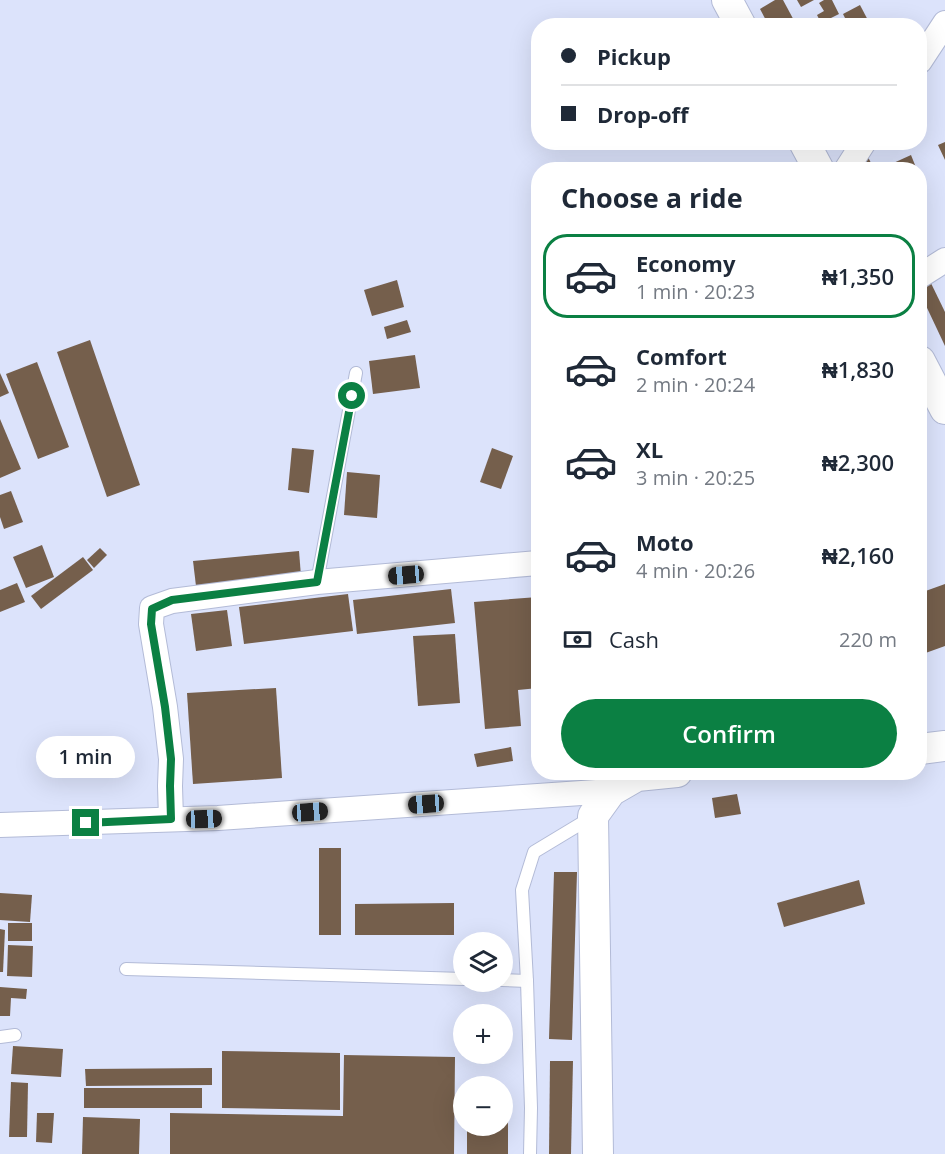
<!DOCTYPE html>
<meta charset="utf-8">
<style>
:root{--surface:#fff;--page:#f6f6f7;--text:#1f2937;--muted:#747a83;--line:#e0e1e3;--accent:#0b8043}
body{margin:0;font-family:"Open Sans",sans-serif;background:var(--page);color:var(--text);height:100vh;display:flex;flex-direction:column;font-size:22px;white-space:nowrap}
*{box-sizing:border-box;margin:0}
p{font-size:20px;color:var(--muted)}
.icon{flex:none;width:33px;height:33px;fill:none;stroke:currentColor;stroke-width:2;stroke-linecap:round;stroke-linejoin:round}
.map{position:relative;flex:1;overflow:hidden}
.side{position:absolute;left:531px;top:162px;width:396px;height:618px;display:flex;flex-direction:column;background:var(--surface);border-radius:24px;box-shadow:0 6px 24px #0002}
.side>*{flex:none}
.top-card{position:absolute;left:531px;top:18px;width:396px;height:132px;border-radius:24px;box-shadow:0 6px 24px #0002;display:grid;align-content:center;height:132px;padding:0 30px;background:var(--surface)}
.fabs{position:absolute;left:453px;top:932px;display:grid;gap:12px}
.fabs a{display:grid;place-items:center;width:60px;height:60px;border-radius:50%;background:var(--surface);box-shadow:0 6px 24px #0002;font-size:30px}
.end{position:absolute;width:27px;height:27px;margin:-14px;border:8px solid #0b8043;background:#fff;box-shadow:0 0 0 3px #fff}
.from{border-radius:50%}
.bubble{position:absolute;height:42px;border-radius:21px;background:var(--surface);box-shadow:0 6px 24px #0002;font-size:20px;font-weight:600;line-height:42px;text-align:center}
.car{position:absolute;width:18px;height:36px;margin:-18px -9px;border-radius:8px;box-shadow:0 0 4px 2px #0007;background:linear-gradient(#222 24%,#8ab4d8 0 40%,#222 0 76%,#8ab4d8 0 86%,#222 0)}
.top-card b{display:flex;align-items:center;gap:21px;height:57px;font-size:22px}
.top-card b+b{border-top:2px solid var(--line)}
.top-card i{width:15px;height:15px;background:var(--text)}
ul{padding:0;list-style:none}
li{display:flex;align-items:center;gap:18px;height:84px;margin:0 12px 9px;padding:0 18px;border:3px solid transparent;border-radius:24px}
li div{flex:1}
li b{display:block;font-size:22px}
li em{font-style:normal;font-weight:600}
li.active{border-color:var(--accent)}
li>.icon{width:54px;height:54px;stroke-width:1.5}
h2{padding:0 30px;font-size:27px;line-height:72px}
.pay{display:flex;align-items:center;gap:15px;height:66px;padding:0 30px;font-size:22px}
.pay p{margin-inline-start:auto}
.cta{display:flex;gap:12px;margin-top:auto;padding:12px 30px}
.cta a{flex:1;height:69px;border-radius:36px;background:var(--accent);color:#fff;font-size:24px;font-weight:600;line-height:69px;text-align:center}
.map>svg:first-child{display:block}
.building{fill:#755f4c}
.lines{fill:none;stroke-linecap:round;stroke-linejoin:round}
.service-casing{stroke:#b3bbd7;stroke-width:14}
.minor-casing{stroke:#b3bbd7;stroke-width:26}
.tertiary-casing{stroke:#b3bbd7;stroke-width:32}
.service{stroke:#fff;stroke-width:12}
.minor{stroke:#fff;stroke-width:24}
.tertiary{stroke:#fff;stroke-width:30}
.route{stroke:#0b8043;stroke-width:8}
</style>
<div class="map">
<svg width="945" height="1154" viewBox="0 0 945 1154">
<rect width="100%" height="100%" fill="#dce3fb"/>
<g class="building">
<polygon points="775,0 783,0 797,26 769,26 760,9"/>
<polygon points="797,0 814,0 801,7"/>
<polygon points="824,0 832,0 839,14 821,23 817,15 824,11 819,3"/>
<polygon points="860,5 871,26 849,26 843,14"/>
<polygon points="945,142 945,160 938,145"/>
<polygon points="867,155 873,167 869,170 857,170"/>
<polygon points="911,155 917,170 891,170 889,165"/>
<polygon points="927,275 945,312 945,346 920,293 920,279"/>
<polygon points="397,280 404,307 372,316 364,290"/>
<polygon points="407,320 411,332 387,339 384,327"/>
<polygon points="90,340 140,485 107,497 57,352"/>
<polygon points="415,355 420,388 373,394 369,361"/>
<polygon points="37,362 69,447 38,459 6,374"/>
<polygon points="0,373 9,393 0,397"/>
<polygon points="0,419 21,469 0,478"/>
<polygon points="292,448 314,450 309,493 288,490"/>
<polygon points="492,448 513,456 501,489 480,482"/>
<polygon points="347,472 380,475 377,518 344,515"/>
<polygon points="11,491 23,522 4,529 0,517 0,495"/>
<polygon points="42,545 54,577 26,588 13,557"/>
<polygon points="100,548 107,555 94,568 87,560"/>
<polygon points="299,551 301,576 196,586 193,561"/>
<polygon points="83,557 93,570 41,609 31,596"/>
<polygon points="17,583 25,602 0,612 0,590"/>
<polygon points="945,584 945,646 920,655 920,593"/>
<polygon points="451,589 455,623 357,634 353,600"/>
<polygon points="348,594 353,631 244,644 239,607"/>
<polygon points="538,597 538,688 518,690 521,726 485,729 474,602"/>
<polygon points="227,610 232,646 196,651 191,614"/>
<polygon points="455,634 460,703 418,706 413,636"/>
<polygon points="276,688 282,778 193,784 187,693"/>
<polygon points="511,747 513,761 477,767 474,754"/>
<polygon points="737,794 741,814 715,818 712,798"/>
<rect x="319" y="848" width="22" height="87"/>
<polygon points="554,872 577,872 572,1040 549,1039"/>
<polygon points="859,880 865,904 784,927 777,903"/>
<polygon points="0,893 32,895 30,922 0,920"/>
<polygon points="454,903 454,935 355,935 355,904"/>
<rect x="8" y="923" width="24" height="18"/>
<polygon points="0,929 5,930 3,972 0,972"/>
<polygon points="8,945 33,946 32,977 7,976"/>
<polygon points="0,987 27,989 26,999 11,998 10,1016 0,1016"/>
<polygon points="13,1046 63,1049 61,1077 11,1074"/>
<polygon points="222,1051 340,1053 340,1110 222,1108"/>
<polygon points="344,1055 455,1057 454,1154 170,1154 170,1113 343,1116"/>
<polygon points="550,1061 573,1061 571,1154 549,1154"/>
<polygon points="212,1068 212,1085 86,1086 85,1069"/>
<polygon points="11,1082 28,1083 27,1137 9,1137"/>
<rect x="84" y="1088" width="118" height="20"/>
<polygon points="502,1110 508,1110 508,1154 467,1154 467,1125 502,1125"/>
<polygon points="37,1113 54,1113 52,1143 36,1142"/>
<polygon points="83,1117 140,1119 139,1154 82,1154"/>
</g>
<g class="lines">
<defs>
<g id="service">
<polyline points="317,582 356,373"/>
<polyline points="126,969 464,979"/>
<polyline points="502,980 527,981"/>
<polyline points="0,1037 15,1035"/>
<polyline points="530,1154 531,1108 527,981 522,890 534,852 592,817"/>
</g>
<g id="minor">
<polyline points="920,61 945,23"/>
<polyline points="846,170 864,142"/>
<polyline points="920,276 945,260"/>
<polyline points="171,819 170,786 171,759 165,707 151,624 152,608 172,601 317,582 538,563"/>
<polyline points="0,825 218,818 611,791"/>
</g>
<g id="tertiary">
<polyline points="727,0 741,26"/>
<polyline points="804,142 819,170"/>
<polyline points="920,361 945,409"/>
<polyline points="920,749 945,746"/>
<polyline points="598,1154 593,816 611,791 637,776 677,772"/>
</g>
</defs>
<use href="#service" class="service-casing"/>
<use href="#minor" class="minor-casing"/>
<use href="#tertiary" class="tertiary-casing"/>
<use href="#service" class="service"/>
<use href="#minor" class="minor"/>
<use href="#tertiary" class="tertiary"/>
</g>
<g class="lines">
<polyline class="route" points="86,823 171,819 170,786 171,759 165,707 151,624 152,609 172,600 317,582 352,396"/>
</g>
</svg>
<div class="fabs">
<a><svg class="icon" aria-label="layers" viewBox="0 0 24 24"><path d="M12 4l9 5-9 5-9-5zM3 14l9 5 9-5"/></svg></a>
<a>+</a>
<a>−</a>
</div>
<i class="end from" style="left:352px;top:396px"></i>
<i class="end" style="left:86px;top:823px"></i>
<div class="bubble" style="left:36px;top:736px;width:99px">1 min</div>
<i class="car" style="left:406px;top:575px;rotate:265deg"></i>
<i class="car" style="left:426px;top:804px;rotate:266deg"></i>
<i class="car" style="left:310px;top:812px;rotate:86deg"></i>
<i class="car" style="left:204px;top:819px;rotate:88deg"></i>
<div class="top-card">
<b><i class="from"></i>Pickup</b>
<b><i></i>Drop-off</b>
</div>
<section class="side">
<h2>Choose a ride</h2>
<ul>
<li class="active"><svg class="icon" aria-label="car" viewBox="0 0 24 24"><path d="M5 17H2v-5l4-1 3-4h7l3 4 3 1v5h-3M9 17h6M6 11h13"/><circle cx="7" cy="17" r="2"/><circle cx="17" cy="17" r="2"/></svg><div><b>Economy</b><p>1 min · 20:23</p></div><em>₦1,350</em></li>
<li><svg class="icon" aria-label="car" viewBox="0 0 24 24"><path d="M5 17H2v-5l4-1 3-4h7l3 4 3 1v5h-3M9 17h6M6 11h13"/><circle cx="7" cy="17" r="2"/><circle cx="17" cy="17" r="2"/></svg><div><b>Comfort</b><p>2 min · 20:24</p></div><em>₦1,830</em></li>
<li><svg class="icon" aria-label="car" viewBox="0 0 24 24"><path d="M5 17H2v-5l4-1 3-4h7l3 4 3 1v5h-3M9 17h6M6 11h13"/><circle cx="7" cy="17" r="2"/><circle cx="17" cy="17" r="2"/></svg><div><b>XL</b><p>3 min · 20:25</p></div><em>₦2,300</em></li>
<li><svg class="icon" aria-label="car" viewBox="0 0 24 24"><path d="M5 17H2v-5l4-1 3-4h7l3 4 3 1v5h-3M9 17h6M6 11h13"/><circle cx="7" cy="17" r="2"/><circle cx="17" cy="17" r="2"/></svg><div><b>Moto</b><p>4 min · 20:26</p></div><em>₦2,160</em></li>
</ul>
<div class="pay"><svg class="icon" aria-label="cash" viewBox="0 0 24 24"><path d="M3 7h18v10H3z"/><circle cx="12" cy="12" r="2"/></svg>Cash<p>220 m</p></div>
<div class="cta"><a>Confirm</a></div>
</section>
</div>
